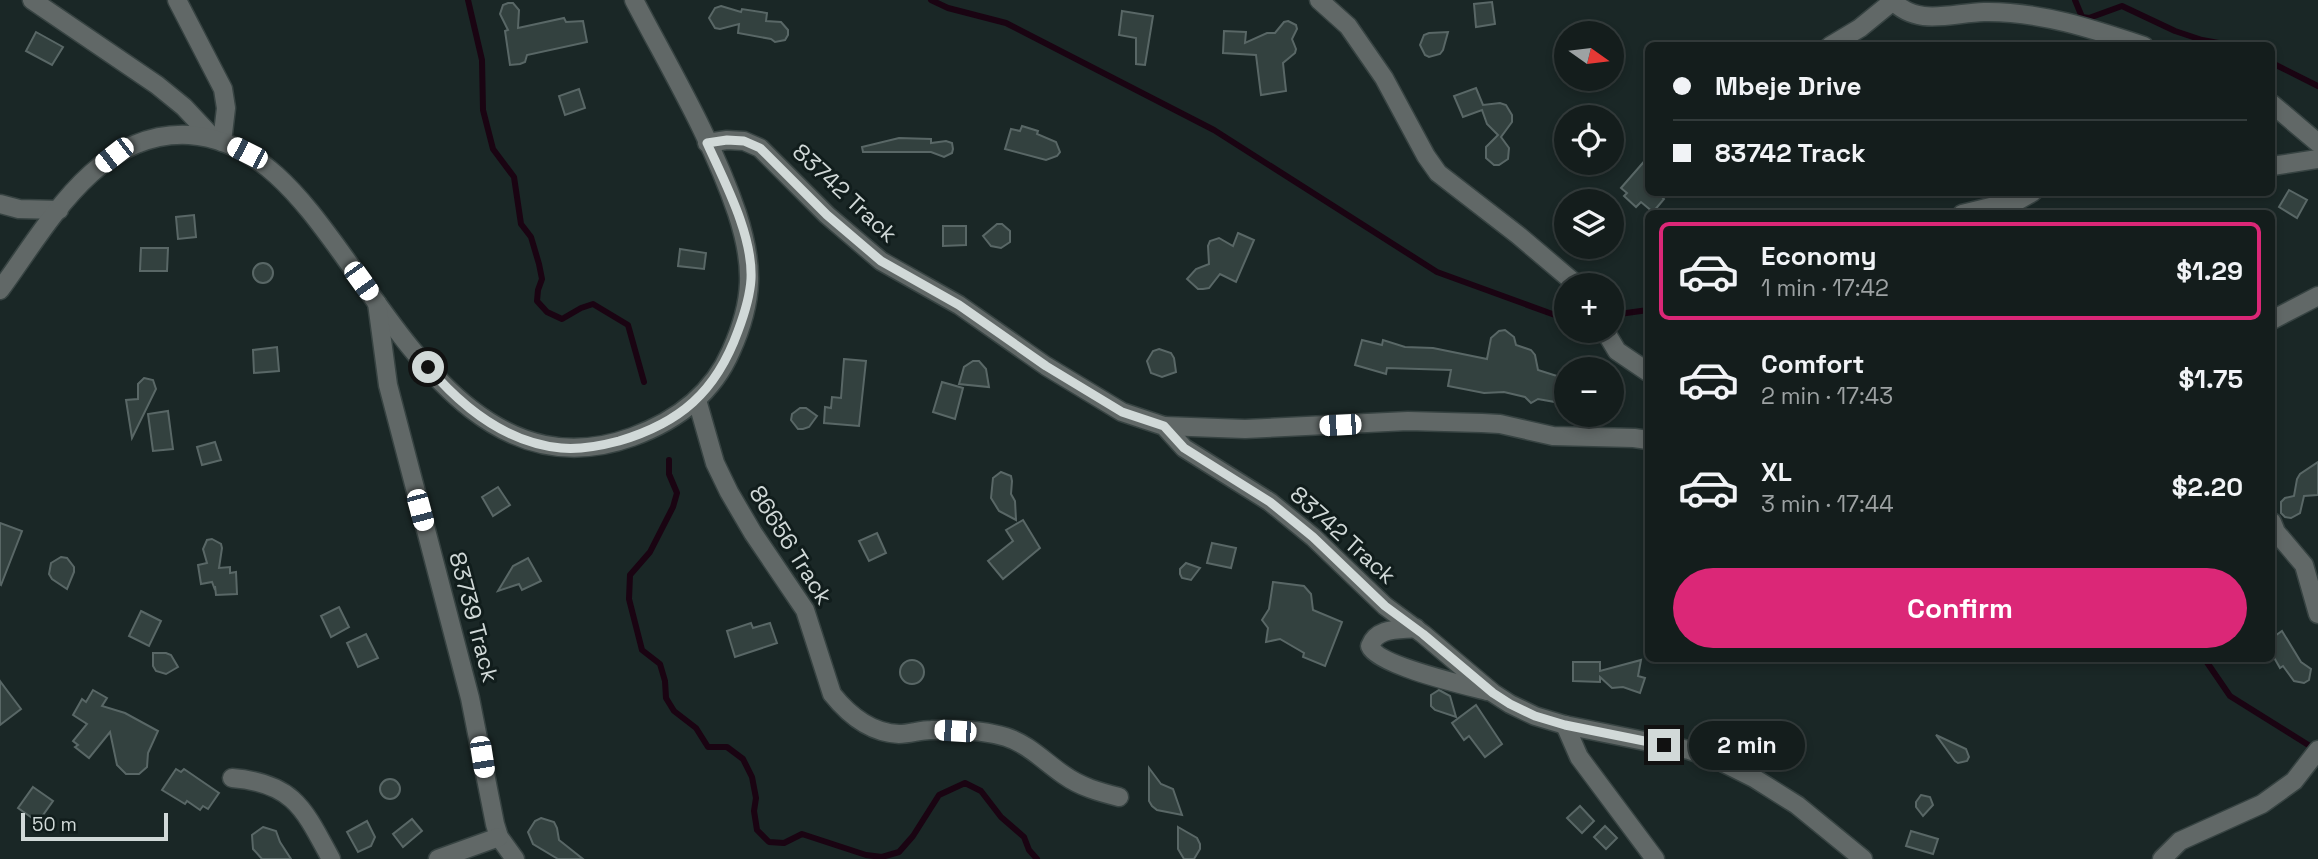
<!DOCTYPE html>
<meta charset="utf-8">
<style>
:root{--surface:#141d1c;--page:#1d2625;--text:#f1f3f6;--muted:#9da2a3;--line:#333b3b;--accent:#db2777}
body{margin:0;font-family:"Space Grotesk",sans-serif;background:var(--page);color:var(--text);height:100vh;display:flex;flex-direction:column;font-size:26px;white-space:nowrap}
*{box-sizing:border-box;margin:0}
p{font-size:23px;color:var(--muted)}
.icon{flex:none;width:38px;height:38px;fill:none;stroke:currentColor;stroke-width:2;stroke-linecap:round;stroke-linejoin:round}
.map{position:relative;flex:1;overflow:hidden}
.panel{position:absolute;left:1645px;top:210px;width:630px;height:452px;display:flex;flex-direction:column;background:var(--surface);border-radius:10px;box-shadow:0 4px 10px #0003,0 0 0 2px var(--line)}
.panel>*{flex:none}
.banner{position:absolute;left:1645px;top:42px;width:630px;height:154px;border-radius:10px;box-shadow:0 4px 10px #0003,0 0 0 2px var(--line);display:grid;align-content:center;height:154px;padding:0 28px;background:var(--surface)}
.needle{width:46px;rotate:104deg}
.tools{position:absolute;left:1554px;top:21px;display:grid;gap:14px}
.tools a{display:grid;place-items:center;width:70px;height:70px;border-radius:50%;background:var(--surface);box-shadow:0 4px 10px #0003,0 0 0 2px var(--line);font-size:35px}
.scale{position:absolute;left:21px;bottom:18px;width:147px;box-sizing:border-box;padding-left:7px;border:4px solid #d1d9d8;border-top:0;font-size:19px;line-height:24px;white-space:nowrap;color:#d1d9d8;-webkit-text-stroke:5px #111d1c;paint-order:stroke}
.end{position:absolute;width:32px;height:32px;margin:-16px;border:9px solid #d1d9d8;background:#111;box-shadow:0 0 0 4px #111}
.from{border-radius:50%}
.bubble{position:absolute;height:49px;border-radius:24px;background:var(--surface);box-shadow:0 4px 10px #0003,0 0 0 2px var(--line);font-size:23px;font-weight:600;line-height:49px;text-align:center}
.car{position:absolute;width:21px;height:42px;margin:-21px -10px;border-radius:9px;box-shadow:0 0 5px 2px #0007;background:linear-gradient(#fff 24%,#345 0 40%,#fff 0 76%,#345 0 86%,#fff 0)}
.banner b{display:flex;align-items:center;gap:24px;height:66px;font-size:26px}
.banner b+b{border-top:2px solid var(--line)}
.banner i{width:18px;height:18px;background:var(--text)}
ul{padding:12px 0 0;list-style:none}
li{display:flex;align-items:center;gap:21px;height:98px;margin:0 14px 10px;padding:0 14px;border:4px solid transparent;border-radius:10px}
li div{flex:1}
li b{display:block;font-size:26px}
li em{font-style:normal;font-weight:600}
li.on{border-color:var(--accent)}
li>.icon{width:63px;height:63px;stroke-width:1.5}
.cta{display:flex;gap:14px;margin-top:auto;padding:14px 28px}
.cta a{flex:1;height:80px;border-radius:42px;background:var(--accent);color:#fff;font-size:28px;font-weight:600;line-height:80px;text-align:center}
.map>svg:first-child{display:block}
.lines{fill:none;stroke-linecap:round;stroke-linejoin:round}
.stream{stroke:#1a0412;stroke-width:6}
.building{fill:#33413f;stroke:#596766;stroke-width:2}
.minor-casing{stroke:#374342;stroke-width:21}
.minor{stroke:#616867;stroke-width:18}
.route{stroke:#d1d9d8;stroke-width:9}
.labels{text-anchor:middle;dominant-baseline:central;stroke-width:6;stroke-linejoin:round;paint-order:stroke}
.street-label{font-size:23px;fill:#d1d9d8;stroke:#111d1c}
</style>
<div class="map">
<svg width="2318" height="859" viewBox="0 0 2318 859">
<rect width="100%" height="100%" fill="#1a2726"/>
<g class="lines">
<g class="stream">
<polyline points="468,0 482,60 483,110 493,149 514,177 521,224 531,237 539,264 542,279 538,290 537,301 547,312 562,319 581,308 593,304 628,325 644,382"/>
<polyline points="931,0 948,8 1006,23 1214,130 1437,272 1566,319"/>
<polyline points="2075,0 2082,17 2089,18 2122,6 2175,31 2202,40 2235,46"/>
<polyline points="2272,63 2318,86"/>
<polyline points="1612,315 1648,310"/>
<polyline points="669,460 669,474 677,493 673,507 650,552 630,575 629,599 642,650 660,664 665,681 666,698 674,711 696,728 708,747 727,747 743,759 752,777 756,798 754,811 757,830 769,842 784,843 802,834 866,855 882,857 899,852 913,836 939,795 965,783 981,791 1001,817 1024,837 1029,850 1037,859"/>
<polyline points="2204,658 2230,696 2310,746"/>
</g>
</g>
<g class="building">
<polygon points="1492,2 1495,24 1476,27 1474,4"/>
<polygon points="508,3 513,3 519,10 518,28 564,18 566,22 583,21 587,42 527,55 525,62 520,64 510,65 505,31 508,30 500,14 503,5"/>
<polygon points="721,6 741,12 742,9 767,13 766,21 781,22 788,30 788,35 785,40 775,42 771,39 738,33 739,24 720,29 715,28 709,18 715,8"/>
<polygon points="1122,11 1153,16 1145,65 1136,64 1136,38 1119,35"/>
<polygon points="1288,21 1296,25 1297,29 1292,39 1296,49 1295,53 1283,63 1286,91 1261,95 1256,55 1223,53 1224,31 1246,32 1245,43 1267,33 1275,33 1284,22"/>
<polygon points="36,32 63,47 52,65 26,51"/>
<polygon points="1448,32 1443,50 1440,54 1429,57 1425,55 1420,45 1424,35 1429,33"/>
<polygon points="1476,88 1483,105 1500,103 1506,105 1512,115 1512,122 1501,137 1509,148 1508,159 1499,165 1494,165 1486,158 1486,147 1498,135 1487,124 1482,110 1463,117 1454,96"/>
<polygon points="579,89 585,108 565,115 559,96"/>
<polygon points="1022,126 1038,131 1037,134 1056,142 1060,152 1057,156 1046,160 1005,149 1011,129 1020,131"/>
<polygon points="899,138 931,139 931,143 946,141 952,143 953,149 952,153 944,157 931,152 863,152 862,147"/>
<polygon points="1648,157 1648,192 1657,192 1664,199 1653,212 1641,202 1636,207 1624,196 1627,193 1621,188"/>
<polygon points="2289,190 2307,200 2297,218 2279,207"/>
<polygon points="194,215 196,237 178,239 176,217"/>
<polygon points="997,224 1002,224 1010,231 1010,242 1001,248 991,246 983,236"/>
<polygon points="943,226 966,226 966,245 943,246"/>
<polygon points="1238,233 1254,240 1236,282 1220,274 1209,288 1203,289 1198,289 1187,279 1196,269 1209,264 1208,246 1210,241 1219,238 1233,246"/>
<polygon points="141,248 168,248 167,271 140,271"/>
<polygon points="680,249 706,253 704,269 678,266"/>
<circle cx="263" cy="273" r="10"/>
<polygon points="1505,330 1514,337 1516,345 1531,350 1535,355 1538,370 1557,376 1558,387 1555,402 1538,399 1531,403 1525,397 1504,392 1484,393 1448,386 1451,370 1387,368 1386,374 1355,365 1362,340 1382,345 1383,340 1405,347 1433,348 1487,359 1491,338 1499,331"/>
<polygon points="277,347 279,371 254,373 253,350"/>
<polygon points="1159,349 1171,353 1174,358 1176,372 1162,377 1151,373 1147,361 1153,351"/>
<polygon points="844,359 866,361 859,426 824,423 825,407 831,408 832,397 841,398"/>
<polygon points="973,361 979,361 986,369 989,387 959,384 964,367"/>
<polygon points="144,378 153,380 156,389 132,438 126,400 138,399 138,384"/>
<polygon points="942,382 963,388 955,419 933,412"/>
<polygon points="800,408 806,408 817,416 809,427 803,429 798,429 791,420 792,414"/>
<polygon points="168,411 173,449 153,451 148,414"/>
<polygon points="215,442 221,460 202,465 197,447"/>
<polygon points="2318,462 2318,495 2304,496 2300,513 2291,518 2285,517 2281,513 2281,502 2285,498 2294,496 2297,479 2300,474"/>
<polygon points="1001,472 1011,476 1012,481 1011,494 1015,501 1016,520 999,511 991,498 993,478"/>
<polygon points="498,487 510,505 493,516 482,497"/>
<polygon points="1023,520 1040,548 1003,579 988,561 1013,541 1006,530"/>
<polygon points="0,523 22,531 1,585 0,584"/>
<polygon points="877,533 886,553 869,561 859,541"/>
<polygon points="212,539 221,544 222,548 219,568 230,567 230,573 236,572 237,594 216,595 215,586 215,590 212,582 201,584 198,565 207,563 203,549 207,540"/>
<polygon points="1212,543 1236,548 1231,568 1207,563"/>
<polygon points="61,557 67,558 74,567 74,572 67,589 52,579 49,574 51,563"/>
<polygon points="528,558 541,581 522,590 519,584 498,591 513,566"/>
<polygon points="1186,563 1200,568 1191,580 1182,578 1180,574 1180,569"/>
<polygon points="1273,582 1304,586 1311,594 1313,610 1342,622 1325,666 1303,657 1304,653 1280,639 1266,642 1268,628 1262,620 1269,609"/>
<polygon points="339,607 349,627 331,637 321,616"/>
<polygon points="141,611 161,621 149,646 129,636"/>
<polygon points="751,623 753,628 770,623 777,643 735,657 727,631"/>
<polygon points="2282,631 2301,662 2311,669 2309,680 2304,683 2294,681 2283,666 2280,668 2272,654 2272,638"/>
<polygon points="366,634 378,658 358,667 347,643"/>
<polygon points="153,653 166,653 171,655 178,667 166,674 156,671 153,666"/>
<polygon points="1641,660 1638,676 1645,678 1640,693 1623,687 1612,688 1600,677 1600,682 1573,681 1573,662 1600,662 1600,671"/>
<circle cx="912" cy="672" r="12"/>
<polygon points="0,681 21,709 0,725"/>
<polygon points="93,690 107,698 102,706 125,713 158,731 148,753 147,767 139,774 126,774 117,765 110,732 89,758 75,747 78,745 73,741 87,724 73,715 82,699 86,702"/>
<polygon points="1439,690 1450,696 1456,717 1435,710 1431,706 1431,695"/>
<polygon points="1476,705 1502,744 1485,757 1469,736 1464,740 1452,723"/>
<polygon points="1936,735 1966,749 1969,757 1967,761 1958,763 1955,761"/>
<polygon points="1149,768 1161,784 1173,789 1182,815 1157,810 1152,806 1149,801"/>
<polygon points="176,769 181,772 184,769 219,793 208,809 203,806 200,810 187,801 185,804 162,790"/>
<circle cx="390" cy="789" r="10"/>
<polygon points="33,787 53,801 38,822 18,808"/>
<polygon points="1921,795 1930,797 1933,805 1923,816 1916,807 1916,802"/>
<polygon points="1580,806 1594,821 1582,833 1567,818"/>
<polygon points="541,818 554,822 557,828 559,840 583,859 558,859 533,844 528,832 535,821"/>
<polygon points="412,819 422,831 403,847 393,834"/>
<polygon points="367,821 375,837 371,846 358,852 347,832"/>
<polygon points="1605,826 1617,838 1606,849 1594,837"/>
<polygon points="263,827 276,831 280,842 291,859 262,859 253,849 252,835"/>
<polygon points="1178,827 1197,838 1200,844 1200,849 1194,859 1184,859 1178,849"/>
<polygon points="1911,831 1938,839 1933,854 1906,846"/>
</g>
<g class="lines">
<defs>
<g id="minor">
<polyline points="32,0 157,85 184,107 214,139"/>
<polyline points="177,0 223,89 226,108 222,142"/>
<polyline points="1319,0 1348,26 1384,78 1426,156 1438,173 1518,235 1577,285"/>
<path d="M1892,0c25,27 59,13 92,12 55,-1 109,17 160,34"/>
<polyline points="1830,46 1860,28 1893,1"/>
<polyline points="2272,104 2318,143"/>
<polyline points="707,143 727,140 744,141 760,148 827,215 881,261 959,305 1046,366 1122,412 1164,426 1184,448 1270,502 1313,537 1385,606 1423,634 1493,693 1510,704 1535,716 1565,725 1689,750 1720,761 1754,778 1797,805 1863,859"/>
<polyline points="2272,166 2318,159"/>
<polyline points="0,204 19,209 59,210"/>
<polyline points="1962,214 2019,200 2033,192"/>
<path d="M0,290c47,-64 97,-160 189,-155 70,5 113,64 151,116 69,96 151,237 292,186 44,-16 80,-42 99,-86 23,-51 23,-86 6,-138 -25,-74 -67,-144 -103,-213"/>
<polyline points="377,303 388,385 470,698 495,824 499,837 515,859"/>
<polyline points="2272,320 2318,296"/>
<polyline points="1605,331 1617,351 1648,372"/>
<path d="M697,400l18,63 14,29 24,41 52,77 27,84c16,20 39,39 67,40 11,0 21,-4 32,-4 23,-1 53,0 75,7 22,7 39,25 58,38 17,12 35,17 55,22"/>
<polyline points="1164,426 1245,429 1408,421 1482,423 1500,424 1553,436 1634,438 1648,440"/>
<polyline points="2272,522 2276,532 2304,565 2318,614"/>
<path d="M1416,628c-17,2 -39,-1 -46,18 7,19 94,39 117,45"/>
<polyline points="1565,725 1579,757 1655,859"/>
<path d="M232,778c62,5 72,31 99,81"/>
<polyline points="438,859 499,837"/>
<polyline points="2162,859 2180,841 2262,804 2294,781 2318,750"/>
</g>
</defs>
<use href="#minor" class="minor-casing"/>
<use href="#minor" class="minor"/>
</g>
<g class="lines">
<path class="route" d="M428,367c34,40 78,76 133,81 19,2 39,-2 58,-7 61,-18 97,-49 119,-110 6,-16 12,-34 13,-52 2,-44 -26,-96 -44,-136l20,-3 17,1 16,7 67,67 54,46 78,44 87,61 76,46 42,14 20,22 86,54 43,35 72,69 38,28 70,59 17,11 25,12 30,9 99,20"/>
</g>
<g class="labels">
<g class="street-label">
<text transform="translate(845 193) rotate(43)">83742 Track</text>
<text transform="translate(1343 535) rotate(42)">83742 Track</text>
<text transform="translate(791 545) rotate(58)">86656 Track</text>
<text transform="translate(474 617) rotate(75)">83739 Track</text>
</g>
</g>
</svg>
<div class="tools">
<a><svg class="needle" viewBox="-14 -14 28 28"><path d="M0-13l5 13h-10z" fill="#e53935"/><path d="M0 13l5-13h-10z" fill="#9da2a3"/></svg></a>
<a><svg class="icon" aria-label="locate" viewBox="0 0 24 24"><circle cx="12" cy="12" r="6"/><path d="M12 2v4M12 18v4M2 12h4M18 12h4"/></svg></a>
<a><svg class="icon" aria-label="layers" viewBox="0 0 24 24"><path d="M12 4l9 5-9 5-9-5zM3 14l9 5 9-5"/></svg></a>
<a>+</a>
<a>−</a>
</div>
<div class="scale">50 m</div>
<i class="end from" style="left:428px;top:367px"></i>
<i class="end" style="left:1664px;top:745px"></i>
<div class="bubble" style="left:1689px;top:721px;width:116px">2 min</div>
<i class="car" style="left:247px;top:153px;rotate:297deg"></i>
<i class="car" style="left:114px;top:155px;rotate:232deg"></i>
<i class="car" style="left:361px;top:281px;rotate:144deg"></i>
<i class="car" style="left:1340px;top:425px;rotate:267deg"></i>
<i class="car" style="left:420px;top:510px;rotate:165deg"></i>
<i class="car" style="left:955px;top:731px;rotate:274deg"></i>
<i class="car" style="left:482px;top:757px;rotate:171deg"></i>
<div class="banner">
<b><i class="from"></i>Mbeje Drive</b>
<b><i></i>83742 Track</b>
</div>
<section class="panel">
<ul>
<li class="on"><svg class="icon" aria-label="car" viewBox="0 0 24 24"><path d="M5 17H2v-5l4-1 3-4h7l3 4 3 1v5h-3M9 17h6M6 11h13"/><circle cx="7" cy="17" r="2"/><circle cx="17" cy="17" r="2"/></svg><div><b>Economy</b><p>1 min · 17:42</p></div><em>$1.29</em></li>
<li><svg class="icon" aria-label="car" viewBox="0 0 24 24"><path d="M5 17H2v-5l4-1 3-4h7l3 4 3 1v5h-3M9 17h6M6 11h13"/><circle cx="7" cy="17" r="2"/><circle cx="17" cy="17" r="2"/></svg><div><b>Comfort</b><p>2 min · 17:43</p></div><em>$1.75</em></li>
<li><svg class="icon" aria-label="car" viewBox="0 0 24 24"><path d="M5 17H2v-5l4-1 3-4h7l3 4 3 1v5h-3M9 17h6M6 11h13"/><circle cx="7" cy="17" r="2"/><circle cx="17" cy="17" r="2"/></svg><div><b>XL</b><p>3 min · 17:44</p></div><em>$2.20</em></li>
</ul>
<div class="cta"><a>Confirm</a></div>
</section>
</div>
